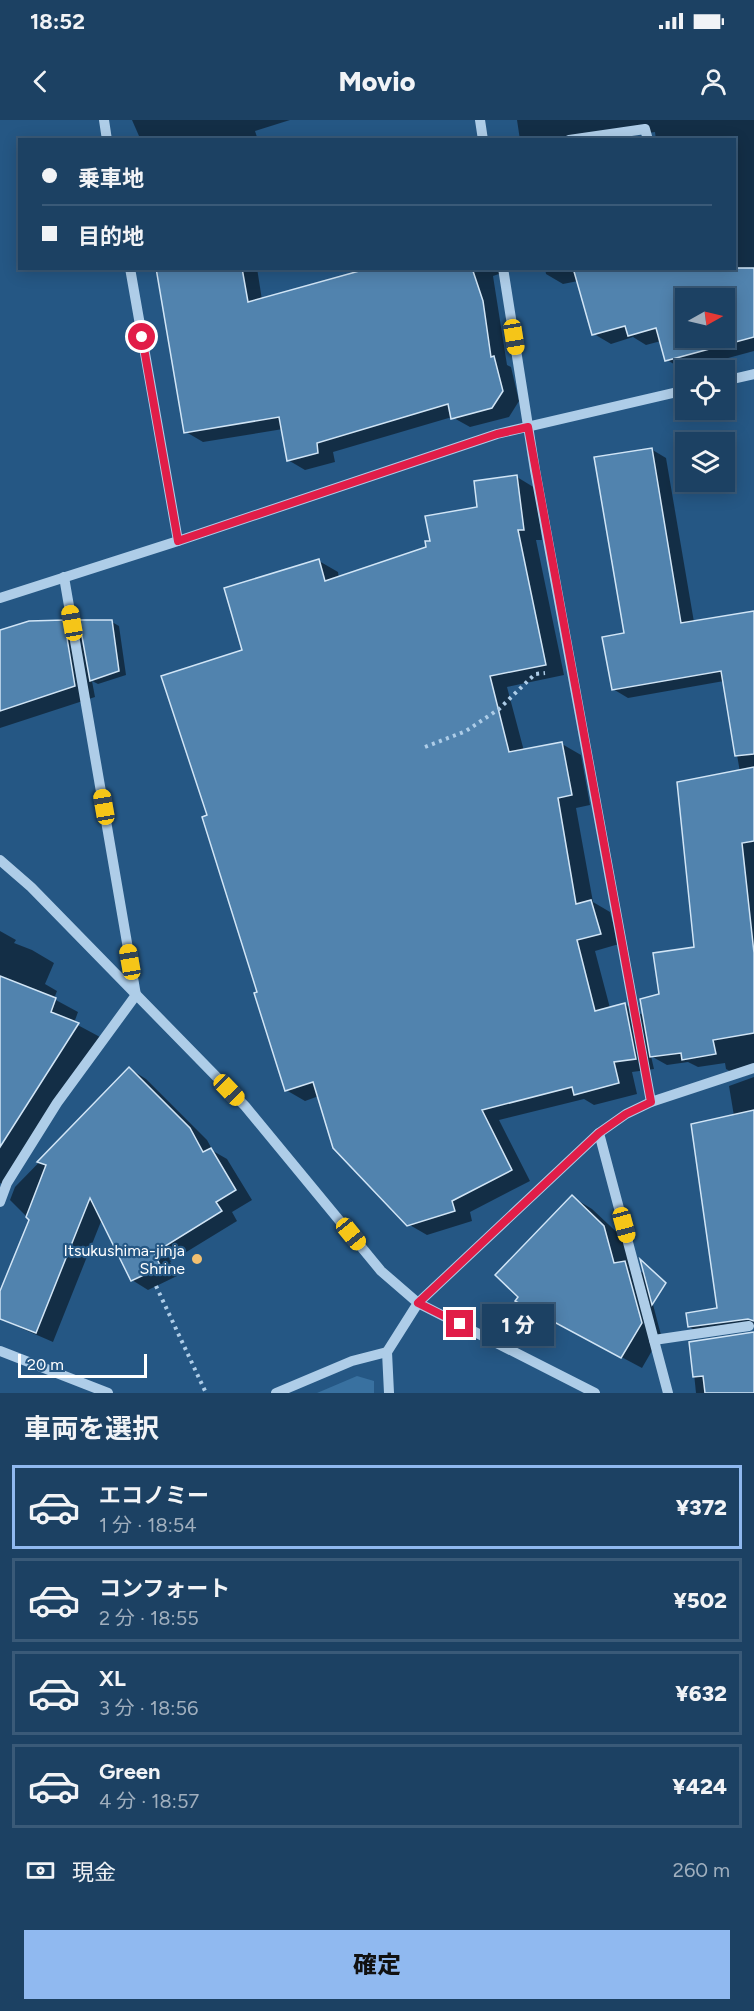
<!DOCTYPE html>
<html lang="ja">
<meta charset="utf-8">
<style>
:root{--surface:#1c4163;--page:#294c6c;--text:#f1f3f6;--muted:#a0afbe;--line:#3a5a78;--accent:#90b9f0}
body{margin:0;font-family:Figtree,"Noto Sans JP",sans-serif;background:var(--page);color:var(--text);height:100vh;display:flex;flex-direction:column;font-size:22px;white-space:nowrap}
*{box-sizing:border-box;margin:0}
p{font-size:20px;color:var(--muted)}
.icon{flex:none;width:33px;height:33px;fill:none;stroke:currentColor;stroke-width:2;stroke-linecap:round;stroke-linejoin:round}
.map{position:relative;height:1273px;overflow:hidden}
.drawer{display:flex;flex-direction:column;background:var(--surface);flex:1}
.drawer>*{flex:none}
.guide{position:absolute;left:18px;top:18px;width:718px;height:132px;border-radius:0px;box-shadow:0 3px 15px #0003,0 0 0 2px var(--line);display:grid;align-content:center;height:132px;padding:0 24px;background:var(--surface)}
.needle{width:39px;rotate:82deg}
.buttons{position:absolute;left:675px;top:168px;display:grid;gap:12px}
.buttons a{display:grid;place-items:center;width:60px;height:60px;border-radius:0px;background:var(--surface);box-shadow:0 3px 15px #0003,0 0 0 2px var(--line);font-size:30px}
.scale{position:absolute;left:18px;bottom:15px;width:129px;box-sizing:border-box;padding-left:6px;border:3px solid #fff;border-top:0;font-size:16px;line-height:21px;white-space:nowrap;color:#fff;-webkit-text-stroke:4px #255784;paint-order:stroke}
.end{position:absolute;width:27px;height:27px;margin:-14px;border:8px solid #e11d48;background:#fff;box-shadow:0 0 0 3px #fff}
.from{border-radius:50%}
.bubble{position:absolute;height:42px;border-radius:0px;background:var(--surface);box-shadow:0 3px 15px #0003,0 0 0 2px var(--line);font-size:20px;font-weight:800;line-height:42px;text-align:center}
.car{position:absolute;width:18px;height:36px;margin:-18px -9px;border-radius:8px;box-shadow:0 0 4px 2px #0007;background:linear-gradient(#f5c518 24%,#345 0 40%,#f5c518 0 76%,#345 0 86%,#f5c518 0)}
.guide b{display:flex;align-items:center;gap:21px;height:57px;font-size:22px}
.guide b+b{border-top:2px solid var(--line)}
.guide i{width:15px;height:15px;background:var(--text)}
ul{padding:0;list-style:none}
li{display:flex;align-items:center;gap:18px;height:84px;margin:0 12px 9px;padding:0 12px;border:3px solid var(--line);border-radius:0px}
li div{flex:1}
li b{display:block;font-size:22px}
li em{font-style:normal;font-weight:800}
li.active{border-color:var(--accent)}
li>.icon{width:54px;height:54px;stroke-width:1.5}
h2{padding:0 24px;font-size:27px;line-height:72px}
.pay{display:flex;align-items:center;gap:15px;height:66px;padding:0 24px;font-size:22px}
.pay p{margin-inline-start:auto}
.action{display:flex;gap:12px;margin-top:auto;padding:12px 24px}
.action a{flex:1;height:69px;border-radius:0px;background:var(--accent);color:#111;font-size:24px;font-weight:800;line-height:69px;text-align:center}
.status{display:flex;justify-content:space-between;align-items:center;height:42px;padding:0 30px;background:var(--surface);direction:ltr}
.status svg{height:16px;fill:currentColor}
header{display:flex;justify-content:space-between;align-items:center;height:78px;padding:0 24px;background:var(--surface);font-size:27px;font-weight:800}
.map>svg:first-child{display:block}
.green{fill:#3971a0}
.shadow{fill:#0007;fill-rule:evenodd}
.building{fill:#5183ae;stroke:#d1e5f6;stroke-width:1.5;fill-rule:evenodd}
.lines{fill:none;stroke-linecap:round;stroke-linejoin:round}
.path{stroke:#aecde8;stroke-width:4;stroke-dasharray:3 4.5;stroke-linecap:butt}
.minor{stroke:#aecde8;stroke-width:10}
.route{stroke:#e11d48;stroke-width:8}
.poi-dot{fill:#f2c071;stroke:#255784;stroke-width:2}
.labels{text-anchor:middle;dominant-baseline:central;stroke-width:4.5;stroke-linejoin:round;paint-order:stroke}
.poi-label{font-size:16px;fill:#fff;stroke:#255784;text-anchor:end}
</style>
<div class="status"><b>18:52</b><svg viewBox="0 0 49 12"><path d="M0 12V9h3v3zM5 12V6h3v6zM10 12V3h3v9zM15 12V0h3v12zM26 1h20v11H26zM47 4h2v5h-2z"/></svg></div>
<header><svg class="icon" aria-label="back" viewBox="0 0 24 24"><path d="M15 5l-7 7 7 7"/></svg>Movio<svg class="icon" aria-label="person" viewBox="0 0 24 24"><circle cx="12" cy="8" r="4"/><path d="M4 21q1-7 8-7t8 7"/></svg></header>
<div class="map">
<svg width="754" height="1273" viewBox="0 0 754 1273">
<rect width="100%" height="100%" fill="#255784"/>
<polygon class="green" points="357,1256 374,1261 374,1273 317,1273"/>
<g class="shadow">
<polygon points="132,0 290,0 255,11 258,20 135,20 139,16"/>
<path d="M517,0h237v231l-70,19 -17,-10 -6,-19 -15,4 -13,-8 -22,7 -17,-10 -16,-53 -15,3 -17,-10 -1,-6h190v-128h-79l-1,-8 -55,8h-80zM686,178h38v40h-38z"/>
<polygon points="157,148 257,148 262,180 355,154 353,148 517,148 493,156 507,245 511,247 519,281 509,297 470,307 452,297 333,332 335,342 305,350 288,340 283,309 203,322 186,312"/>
<polygon points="651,329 666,338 694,502 754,492 754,953 741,957 726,949 725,943 698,947 688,942 667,945 651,936 654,949 632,952 637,974 594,985 584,979 499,1000 530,1061 470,1092 472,1101 427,1115 408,1104 319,976 305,981 286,970 209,696 244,531 319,441 338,452 339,458 428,428 432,422 479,388 517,357 535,368 542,420 536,420 564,555 507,567 524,631 562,624 581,635 590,685 576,688 593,782 610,792 619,824 595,831 610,888 625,884 644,896 696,828 740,652 724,561 628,578 613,569 625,514"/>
<polygon points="63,502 83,513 112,502 119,506 126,555 98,564 92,561 95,577 0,608 0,512"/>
<polygon points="0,811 16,820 14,823 32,830 54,843 45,864 57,871 54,879 78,892 74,903 100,917 5,1066 0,1063"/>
<polygon points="130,949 146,959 207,1020 213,1031 227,1039 252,1080 232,1092 237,1101 170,1142 177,1156 148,1170 132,1160 102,1099 53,1222 0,1199 0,1175 30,1100 10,1080 15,1067"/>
<polygon points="754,957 754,1208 704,1215 689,1207 719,1189 734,996 729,966"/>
<polygon points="572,1077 592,1089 624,1119 631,1146 645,1154 661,1215 642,1248 537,1192"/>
<polygon points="754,1213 754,1273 696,1273 691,1224"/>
</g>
<g class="building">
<polygon points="156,148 242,148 248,182 370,148 472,148 483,181 491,237 494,236 503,271 492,288 451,299 448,284 317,323 318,333 287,341 279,297 184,313"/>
<path d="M573,148h181v69l-89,24 -9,-33 -28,8 -3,-10 -33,9zM686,178h38v40h-38z"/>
<polygon points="652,328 681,503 754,491 754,634 735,636 721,551 612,570 602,517 624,513 594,337"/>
<polygon points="517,355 524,410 518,410 546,545 490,556 509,632 562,622 572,675 558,678 576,784 591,780 601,814 577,820 595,891 625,883 636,939 614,942 619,963 574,975 572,967 482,990 512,1050 452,1081 455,1091 407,1106 333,1028 313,962 285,971 254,873 257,872 202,697 207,695 161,556 242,530 224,468 319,439 325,461 426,427 425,421 430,421 425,396 477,387 474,361"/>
<polygon points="64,500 75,566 0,591 0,510 29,501"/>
<polygon points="79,500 112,500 119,551 90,561"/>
<polygon points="754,647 754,721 742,723 754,833 754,913 713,920 716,934 682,940 681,933 650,937 640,879 659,874 653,833 694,827 677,662"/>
<polygon points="0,856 56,878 51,892 79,903 0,1027"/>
<polygon points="129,947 190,1008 203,1032 211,1028 236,1070 216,1082 222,1091 154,1133 161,1147 131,1161 90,1078 36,1213 0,1199 0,1171 29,1100 26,1097 46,1045 37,1042"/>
<polygon points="754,990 754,1201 748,1199 688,1207 686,1193 717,1188 691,1004"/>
<polygon points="572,1075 604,1106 614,1143 625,1141 642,1203 621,1238 515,1181 518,1177 495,1155"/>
<polygon points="640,1139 666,1163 652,1185"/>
<polygon points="754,1212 754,1273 705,1273 703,1256 693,1257 689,1222"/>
</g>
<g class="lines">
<g class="path">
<polyline points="425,627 466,611 499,589 535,554 545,553"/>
<polyline points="156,1166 206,1273"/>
</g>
<g class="minor">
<polyline points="104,0 107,20"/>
<polyline points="480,0 483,20"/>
<polyline points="569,20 645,9 648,20"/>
<polyline points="130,148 178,421"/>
<polyline points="503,148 535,350 651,982"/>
<polyline points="724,261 754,254"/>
<polyline points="0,478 178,421 497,314 686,270"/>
<polyline points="0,740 31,767 245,986 381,1151 418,1183 595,1273"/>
<polyline points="599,1013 668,1273"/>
<polyline points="0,1082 7,1063 57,983 136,875 64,457"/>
<polyline points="654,1220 749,1206"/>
<polyline points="0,1231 108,1273"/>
<polyline points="276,1273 352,1241 387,1232"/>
<polyline points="389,1273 387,1232 418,1183 599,1013 626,994 651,982 754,948"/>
</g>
</g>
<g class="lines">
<polyline class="route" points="142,217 178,421 497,314 528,307 651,982 626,994 599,1013 418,1183 460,1204"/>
</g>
<circle class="poi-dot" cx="197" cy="1139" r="6"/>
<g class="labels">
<g class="poi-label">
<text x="185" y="1130">Itsukushima-jinja<tspan x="185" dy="18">Shrine</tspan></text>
</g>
</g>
</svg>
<div class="buttons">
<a><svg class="needle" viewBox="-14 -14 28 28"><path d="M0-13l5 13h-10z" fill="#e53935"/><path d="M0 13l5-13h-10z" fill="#a0afbe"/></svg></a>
<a><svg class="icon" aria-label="locate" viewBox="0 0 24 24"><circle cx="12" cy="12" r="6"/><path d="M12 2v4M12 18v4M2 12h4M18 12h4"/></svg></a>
<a><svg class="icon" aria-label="layers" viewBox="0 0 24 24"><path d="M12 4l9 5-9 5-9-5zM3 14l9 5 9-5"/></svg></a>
</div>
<div class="scale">20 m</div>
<i class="end from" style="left:142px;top:217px"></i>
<i class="end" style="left:460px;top:1204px"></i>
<div class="bubble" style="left:482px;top:1184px;width:72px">1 分</div>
<i class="car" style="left:514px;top:217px;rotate:171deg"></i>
<i class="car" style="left:72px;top:503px;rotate:350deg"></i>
<i class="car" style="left:104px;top:687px;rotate:350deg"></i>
<i class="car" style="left:130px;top:842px;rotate:350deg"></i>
<i class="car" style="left:229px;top:970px;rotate:136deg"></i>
<i class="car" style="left:624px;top:1105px;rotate:165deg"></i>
<i class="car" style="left:351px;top:1114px;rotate:141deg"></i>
<div class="guide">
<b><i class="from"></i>乗車地</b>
<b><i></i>目的地</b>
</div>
</div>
<section class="drawer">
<h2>車両を選択</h2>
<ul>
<li class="active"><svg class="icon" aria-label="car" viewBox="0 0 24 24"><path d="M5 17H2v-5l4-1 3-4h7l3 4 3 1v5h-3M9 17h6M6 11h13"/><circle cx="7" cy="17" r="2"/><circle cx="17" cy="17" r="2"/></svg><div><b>エコノミー</b><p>1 分 · 18:54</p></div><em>¥372</em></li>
<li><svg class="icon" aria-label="car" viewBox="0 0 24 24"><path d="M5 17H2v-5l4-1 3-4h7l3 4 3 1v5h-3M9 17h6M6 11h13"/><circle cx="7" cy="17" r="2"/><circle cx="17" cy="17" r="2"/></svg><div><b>コンフォート</b><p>2 分 · 18:55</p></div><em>¥502</em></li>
<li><svg class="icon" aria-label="car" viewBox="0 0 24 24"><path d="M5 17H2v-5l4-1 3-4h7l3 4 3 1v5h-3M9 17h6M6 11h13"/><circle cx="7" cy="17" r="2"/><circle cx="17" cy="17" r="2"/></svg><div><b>XL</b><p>3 分 · 18:56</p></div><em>¥632</em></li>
<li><svg class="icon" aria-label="car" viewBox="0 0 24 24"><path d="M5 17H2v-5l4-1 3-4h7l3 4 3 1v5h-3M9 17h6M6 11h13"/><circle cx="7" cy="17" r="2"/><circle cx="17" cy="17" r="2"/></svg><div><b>Green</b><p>4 分 · 18:57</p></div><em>¥424</em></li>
</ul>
<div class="pay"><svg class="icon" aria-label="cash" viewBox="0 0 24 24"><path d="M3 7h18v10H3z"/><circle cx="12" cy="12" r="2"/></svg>現金<p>260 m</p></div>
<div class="action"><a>確定</a></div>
</section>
